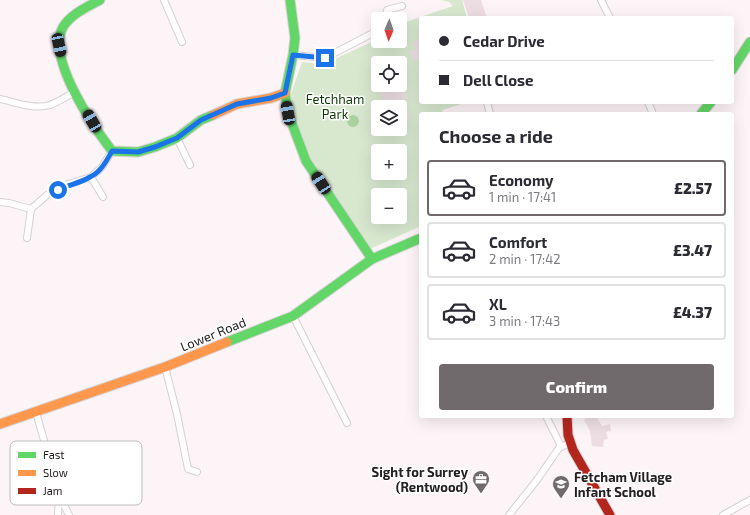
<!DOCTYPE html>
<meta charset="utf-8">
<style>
:root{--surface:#fff;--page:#f7f7f7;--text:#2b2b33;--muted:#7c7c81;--line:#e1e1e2;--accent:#716a6c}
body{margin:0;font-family:"Exo 2",sans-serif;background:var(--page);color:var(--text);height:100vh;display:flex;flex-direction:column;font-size:15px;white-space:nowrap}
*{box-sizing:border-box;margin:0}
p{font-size:13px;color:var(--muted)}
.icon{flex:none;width:22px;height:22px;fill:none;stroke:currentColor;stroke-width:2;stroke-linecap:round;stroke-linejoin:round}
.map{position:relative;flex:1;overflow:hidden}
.panel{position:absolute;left:419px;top:112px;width:315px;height:306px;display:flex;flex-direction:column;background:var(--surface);border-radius:4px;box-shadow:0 4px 16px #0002}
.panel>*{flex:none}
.banner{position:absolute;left:419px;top:16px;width:315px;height:88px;border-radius:4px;box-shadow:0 4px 16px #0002;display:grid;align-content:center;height:88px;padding:0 20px;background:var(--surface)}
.needle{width:26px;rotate:182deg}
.controls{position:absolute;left:371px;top:12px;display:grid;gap:8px}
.controls a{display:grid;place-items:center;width:36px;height:36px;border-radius:4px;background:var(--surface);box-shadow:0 4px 16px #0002;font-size:20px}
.end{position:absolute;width:18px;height:18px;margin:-9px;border:5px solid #1a73e8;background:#fff;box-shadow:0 0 0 2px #fff}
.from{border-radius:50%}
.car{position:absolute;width:12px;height:24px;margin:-12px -6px;border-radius:5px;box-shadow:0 0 3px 1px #0007;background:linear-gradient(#222 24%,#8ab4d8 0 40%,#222 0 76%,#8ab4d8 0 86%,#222 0)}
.banner b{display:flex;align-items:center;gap:14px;height:38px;font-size:15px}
.banner b+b{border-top:1px solid var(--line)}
.banner i{width:10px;height:10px;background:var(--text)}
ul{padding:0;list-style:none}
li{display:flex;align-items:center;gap:12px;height:56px;margin:0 8px 6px;padding:0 12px;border:2px solid var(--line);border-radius:4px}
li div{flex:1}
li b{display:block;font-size:15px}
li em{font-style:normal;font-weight:800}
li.selected{border-color:var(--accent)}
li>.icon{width:36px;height:36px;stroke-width:1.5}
h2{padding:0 20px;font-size:18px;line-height:48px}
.button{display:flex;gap:8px;margin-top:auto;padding:8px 20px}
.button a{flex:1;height:46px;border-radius:4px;background:var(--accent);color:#fff;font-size:16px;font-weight:800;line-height:46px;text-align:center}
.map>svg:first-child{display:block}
.green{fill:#d7e8cf;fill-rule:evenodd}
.water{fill:#a9d29e}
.building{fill:#ecdde2}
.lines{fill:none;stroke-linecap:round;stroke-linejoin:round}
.street-casing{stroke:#d6d0d2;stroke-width:8}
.fast-casing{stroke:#d6d0d2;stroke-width:11}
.slow-casing{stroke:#d6d0d2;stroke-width:11}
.jam-casing{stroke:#d6d0d2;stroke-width:11}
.street{stroke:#fffdfe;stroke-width:6}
.fast{stroke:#63d668;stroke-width:9}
.slow{stroke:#ff974d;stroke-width:9}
.jam{stroke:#b3261e;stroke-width:9}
.route{stroke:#1a73e8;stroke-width:5}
.labels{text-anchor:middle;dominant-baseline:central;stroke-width:3;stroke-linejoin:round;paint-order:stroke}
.park-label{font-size:13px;fill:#0e3904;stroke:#fff}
.street-label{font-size:13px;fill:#262022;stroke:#fff}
.poi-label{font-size:13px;font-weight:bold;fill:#262022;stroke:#fff;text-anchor:end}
.key{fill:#fff;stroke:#bebcbd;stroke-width:1}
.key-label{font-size:11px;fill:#262022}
</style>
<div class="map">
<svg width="750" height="515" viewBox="0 0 750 515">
<rect width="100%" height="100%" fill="#fcf4f6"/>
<path class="green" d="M441,0h21l5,18h-46v84h47l-26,8 1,4h-22v112l-51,23 -61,-93 -16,-40 -2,-22 11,-32 22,2 54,-25v2h22v-17l53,-18 -4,-4zM378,63h22v22h-22zM378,107h22v22h-22zM378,151h22v22h-22zM378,195h22v22h-22z"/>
<circle class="water" cx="353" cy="121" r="6"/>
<g class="building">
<polygon points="463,0 481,0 487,18 469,18"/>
<polygon points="421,39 421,60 420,59 414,61 410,51 416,49 413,42"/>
<polygon points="376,85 394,85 397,92 403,89 408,98 402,101 410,118 400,123 400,107 387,107"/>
<polygon points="589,416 596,416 602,426 610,424 611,431 606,432 608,439 604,440 603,447 592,446 590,431 584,420"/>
</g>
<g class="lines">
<defs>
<g id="street">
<polyline points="164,0 182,42"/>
<polyline points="601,0 610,18"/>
<polyline points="385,19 387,10 402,6"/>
<polyline points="293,55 325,58 373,33 378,29"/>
<path d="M0,99c15,3 34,11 50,6 8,-3 17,-9 25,-13"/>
<polyline points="487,102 490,114"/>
<polyline points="648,102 653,114"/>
<polyline points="177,138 190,165"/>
<polyline points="91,177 103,197"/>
<polyline points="0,202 9,203 31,209"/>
<polyline points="27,238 31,209 47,195 68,184 91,177 102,167 112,151"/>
<polyline points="293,316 347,423"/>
<polyline points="165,367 177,414 188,469 197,472"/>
<polyline points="36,412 59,494 58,515"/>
<polyline points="546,416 561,446"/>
<polyline points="59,495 69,515"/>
<polyline points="509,515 537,480 559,448 570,443"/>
<polyline points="723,515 750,500"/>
</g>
<g id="fast">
<path d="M100,0c-13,7 -29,14 -37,27 -17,31 30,99 49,124l26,1 17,-5 22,-9 24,-18 12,-5"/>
<polyline points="290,0 295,38 293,55 285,93 288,113 306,161 372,259"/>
<polyline points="732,70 750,42"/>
<polyline points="701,114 711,102"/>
<polyline points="227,342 293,316 372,259 421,238"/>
</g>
<g id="slow">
<polyline points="213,115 237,104 271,98 285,93"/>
<polyline points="0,424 165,367 227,342"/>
</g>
<polyline id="jam" points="567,416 568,435 573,450 610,515"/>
</defs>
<use href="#street" class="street-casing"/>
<use href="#fast" class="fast-casing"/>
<use href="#slow" class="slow-casing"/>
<use href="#jam" class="jam-casing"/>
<use href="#street" class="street"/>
<use href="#fast" class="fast"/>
<use href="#slow" class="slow"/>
<use href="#jam" class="jam"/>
</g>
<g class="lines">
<path class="route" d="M58,190c10,-5 22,-7 32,-13 11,-5 17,-17 22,-26l26,1 17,-5 22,-9 24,-18 36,-16 34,-6 14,-5 8,-38 32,3"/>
</g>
<defs>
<symbol id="office-pin" viewBox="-11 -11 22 30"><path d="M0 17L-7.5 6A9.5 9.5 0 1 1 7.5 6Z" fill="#716a6c" stroke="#fff"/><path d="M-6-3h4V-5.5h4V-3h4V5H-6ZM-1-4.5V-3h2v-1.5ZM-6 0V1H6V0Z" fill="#fff"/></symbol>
<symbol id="school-pin" viewBox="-11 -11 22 30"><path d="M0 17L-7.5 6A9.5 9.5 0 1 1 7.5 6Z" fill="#716a6c" stroke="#fff"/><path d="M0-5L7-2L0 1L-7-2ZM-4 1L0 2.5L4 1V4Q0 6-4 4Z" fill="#fff"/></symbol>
</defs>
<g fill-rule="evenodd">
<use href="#office-pin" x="471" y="469" width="20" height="27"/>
<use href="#school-pin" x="551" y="474" width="20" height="27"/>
</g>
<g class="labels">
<g class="park-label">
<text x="335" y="99">Fetchham<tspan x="335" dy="15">Park</tspan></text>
</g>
<g class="street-label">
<text transform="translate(213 334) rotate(-22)">Lower Road</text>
</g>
<g class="poi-label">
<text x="468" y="472">Sight for Surrey<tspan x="468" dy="15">(Rentwood)</tspan></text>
<text x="574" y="477" text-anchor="start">Fetcham Village<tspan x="574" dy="15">Infant School</tspan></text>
</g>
</g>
<rect x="10" y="441" width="132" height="64" rx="6" class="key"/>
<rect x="18" y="452" width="18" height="6" fill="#63d668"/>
<rect x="18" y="470" width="18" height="6" fill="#ff974d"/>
<rect x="18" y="488" width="18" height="6" fill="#b3261e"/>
<g class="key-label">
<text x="43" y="459">Fast</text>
<text x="43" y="477">Slow</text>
<text x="43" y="495">Jam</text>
</g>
</svg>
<div class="controls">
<a><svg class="needle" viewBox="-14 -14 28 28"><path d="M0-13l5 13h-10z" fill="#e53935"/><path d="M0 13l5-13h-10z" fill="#7c7c81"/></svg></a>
<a><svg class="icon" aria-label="locate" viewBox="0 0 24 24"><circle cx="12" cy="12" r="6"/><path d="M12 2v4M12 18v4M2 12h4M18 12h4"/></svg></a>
<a><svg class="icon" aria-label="layers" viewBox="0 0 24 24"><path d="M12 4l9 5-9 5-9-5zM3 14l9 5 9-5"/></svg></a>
<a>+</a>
<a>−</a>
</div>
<i class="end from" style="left:58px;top:190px"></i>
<i class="end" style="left:325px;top:58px"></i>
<i class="car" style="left:59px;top:45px;rotate:168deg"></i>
<i class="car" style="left:288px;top:113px;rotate:350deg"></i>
<i class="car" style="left:92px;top:121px;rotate:330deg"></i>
<i class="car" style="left:321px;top:183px;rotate:327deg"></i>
<div class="banner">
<b><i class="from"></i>Cedar Drive</b>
<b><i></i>Dell Close</b>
</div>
<section class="panel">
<h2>Choose a ride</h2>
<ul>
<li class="selected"><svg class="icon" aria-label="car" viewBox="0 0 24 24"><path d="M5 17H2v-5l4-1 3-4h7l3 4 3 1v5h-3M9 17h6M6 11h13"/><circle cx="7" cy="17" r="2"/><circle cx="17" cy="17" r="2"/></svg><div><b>Economy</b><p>1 min · 17:41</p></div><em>£2.57</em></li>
<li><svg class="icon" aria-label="car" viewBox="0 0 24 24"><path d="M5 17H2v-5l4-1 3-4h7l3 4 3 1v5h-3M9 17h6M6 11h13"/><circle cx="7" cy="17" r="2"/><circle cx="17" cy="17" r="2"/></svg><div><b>Comfort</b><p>2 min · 17:42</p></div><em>£3.47</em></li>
<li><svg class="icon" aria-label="car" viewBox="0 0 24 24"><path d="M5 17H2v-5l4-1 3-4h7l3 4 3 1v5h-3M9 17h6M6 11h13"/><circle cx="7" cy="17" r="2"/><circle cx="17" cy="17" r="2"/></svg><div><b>XL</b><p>3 min · 17:43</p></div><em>£4.37</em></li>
</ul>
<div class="button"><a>Confirm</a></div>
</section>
</div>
